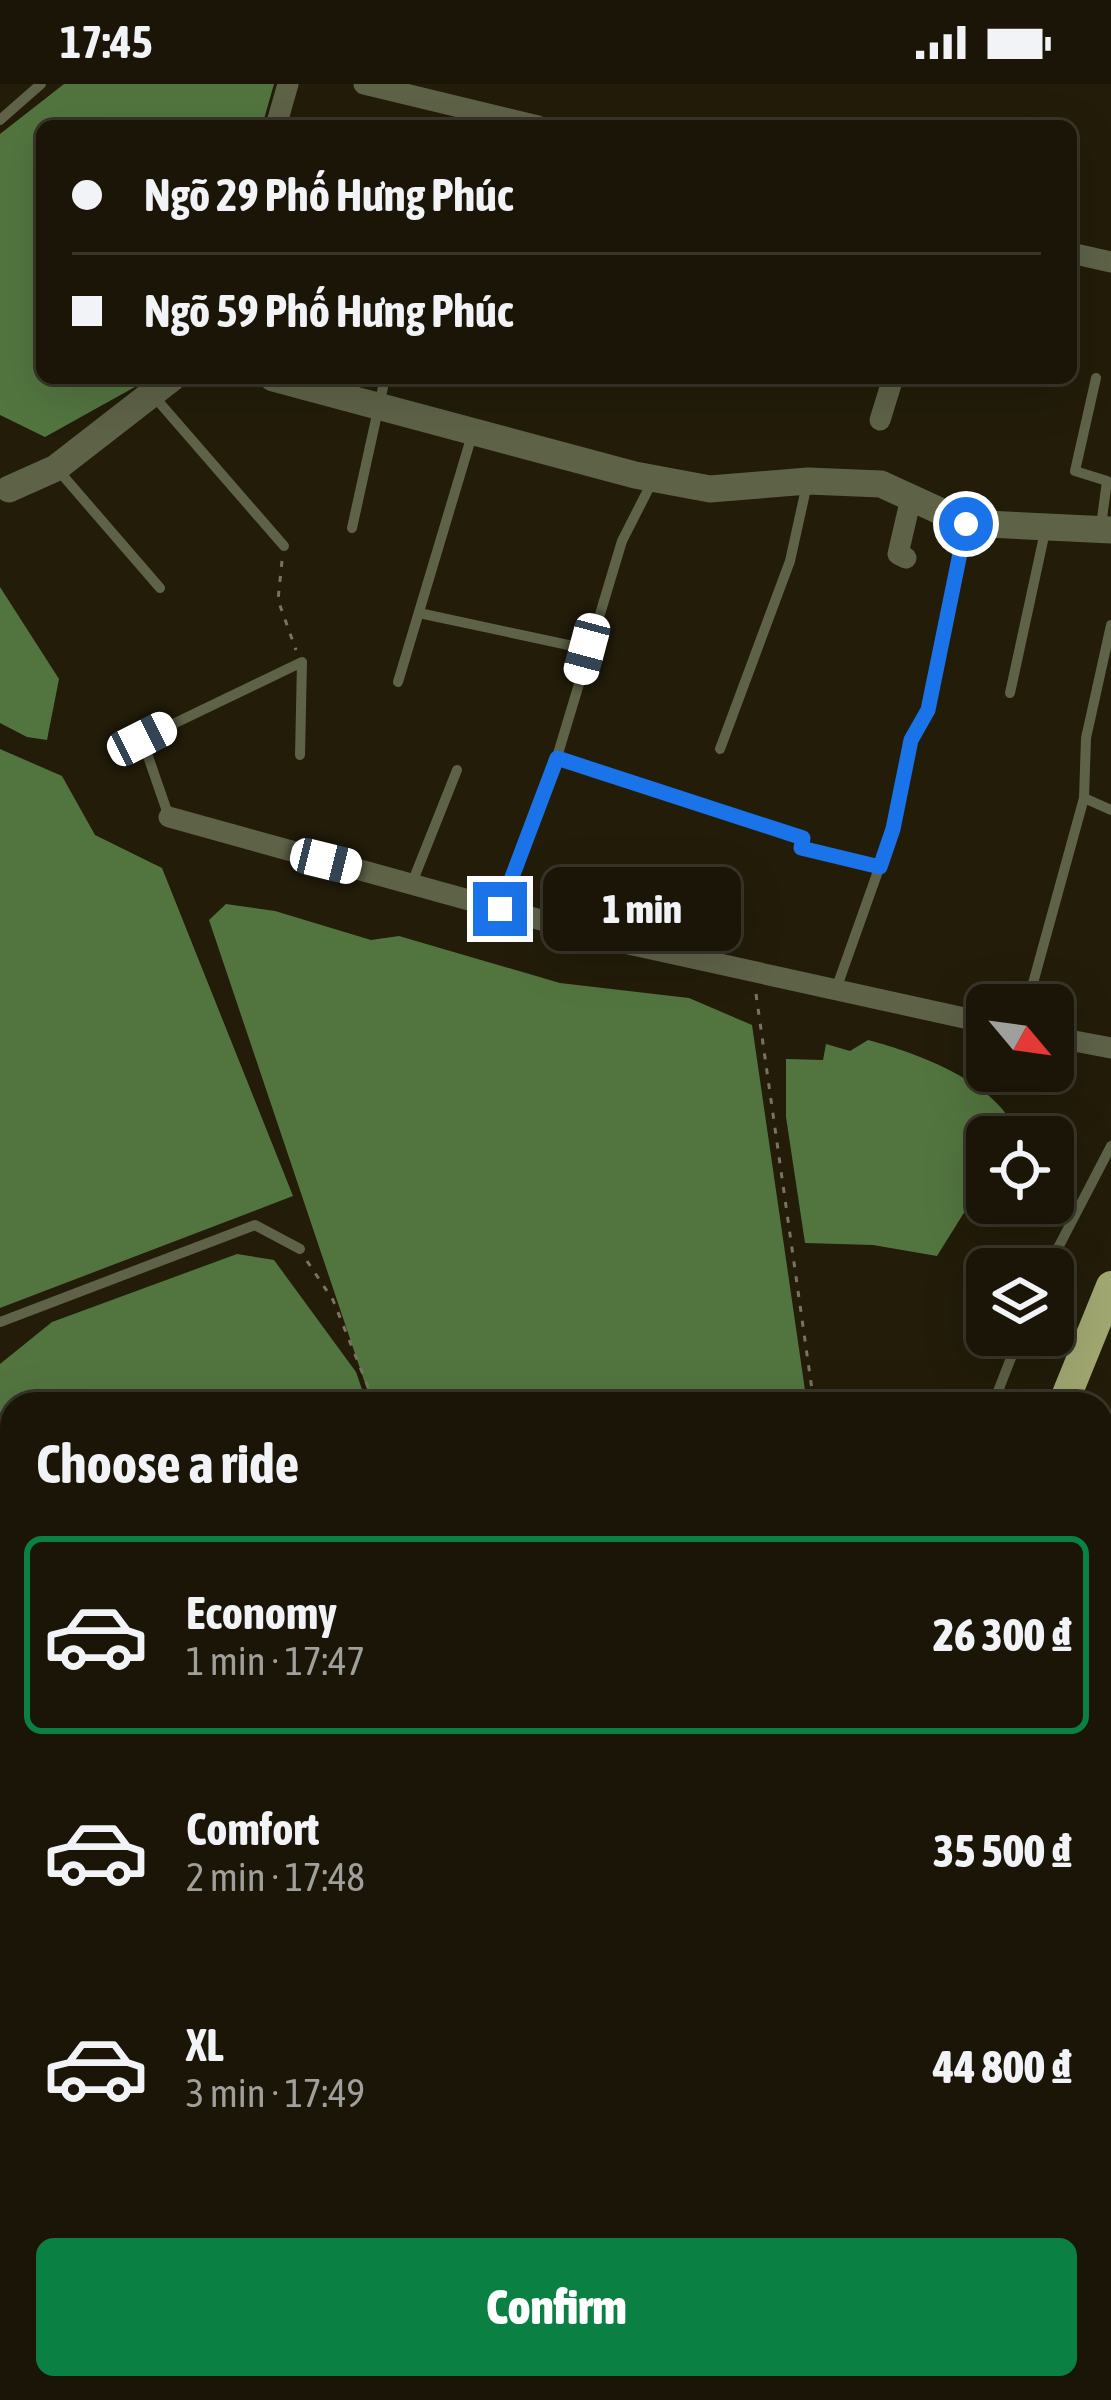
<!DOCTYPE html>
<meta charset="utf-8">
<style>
:root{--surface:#1a1507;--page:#231e11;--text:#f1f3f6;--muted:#9f9f9b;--line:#383428;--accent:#0b8043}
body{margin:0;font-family:"Asap Condensed",sans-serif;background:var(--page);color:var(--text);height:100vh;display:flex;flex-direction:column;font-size:45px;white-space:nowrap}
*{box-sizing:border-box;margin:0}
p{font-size:39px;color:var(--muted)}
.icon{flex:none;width:66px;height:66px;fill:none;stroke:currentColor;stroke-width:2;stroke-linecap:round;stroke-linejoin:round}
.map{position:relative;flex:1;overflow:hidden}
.panel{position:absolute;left:0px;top:1308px;width:1113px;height:1008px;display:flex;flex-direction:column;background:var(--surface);border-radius:36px 36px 0 0;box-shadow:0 12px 48px #0002,0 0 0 3px var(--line)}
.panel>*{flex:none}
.hud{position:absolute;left:36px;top:36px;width:1041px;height:264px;border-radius:18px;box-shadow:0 12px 48px #0002,0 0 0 3px var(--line);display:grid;align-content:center;height:264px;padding:0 36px;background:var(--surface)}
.needle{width:78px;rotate:119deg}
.tools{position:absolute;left:966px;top:900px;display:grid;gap:24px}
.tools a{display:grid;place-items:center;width:108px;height:108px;border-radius:18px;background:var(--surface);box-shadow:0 12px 48px #0002,0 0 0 3px var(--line);font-size:60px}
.end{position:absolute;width:54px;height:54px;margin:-27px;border:15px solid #1a73e8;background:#fff;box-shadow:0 0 0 6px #fff}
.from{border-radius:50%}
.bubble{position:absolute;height:84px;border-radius:18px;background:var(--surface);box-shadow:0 12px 48px #0002,0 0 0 3px var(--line);font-size:39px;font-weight:800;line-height:84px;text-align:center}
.car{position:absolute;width:36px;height:72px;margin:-36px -18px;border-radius:15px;box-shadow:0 0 9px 3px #0007;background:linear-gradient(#fff 24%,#345 0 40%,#fff 0 76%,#345 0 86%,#fff 0)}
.hud b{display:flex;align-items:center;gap:42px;height:114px;font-size:45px}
.hud b+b{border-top:3px solid var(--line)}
.hud i{width:30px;height:30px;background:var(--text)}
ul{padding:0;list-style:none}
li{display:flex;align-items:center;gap:36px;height:198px;margin:0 24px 18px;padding:0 12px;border:6px solid transparent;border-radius:18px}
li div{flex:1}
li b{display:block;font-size:45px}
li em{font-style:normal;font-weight:800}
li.active{border-color:var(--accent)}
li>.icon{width:108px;height:108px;stroke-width:1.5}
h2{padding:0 36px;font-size:54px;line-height:144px}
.primary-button{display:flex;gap:24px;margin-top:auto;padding:24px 36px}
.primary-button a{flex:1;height:138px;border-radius:18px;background:var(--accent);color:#fff;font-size:48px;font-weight:800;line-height:138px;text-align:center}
.status{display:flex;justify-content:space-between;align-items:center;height:84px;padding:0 60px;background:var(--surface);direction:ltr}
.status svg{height:33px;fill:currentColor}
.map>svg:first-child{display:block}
.water{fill:#52753f}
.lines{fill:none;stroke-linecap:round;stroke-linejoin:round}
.path{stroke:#787363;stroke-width:3;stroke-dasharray:6 9;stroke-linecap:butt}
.service{stroke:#5e6247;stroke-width:10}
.minor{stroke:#5e6247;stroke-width:21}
.tertiary{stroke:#5e6247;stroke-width:27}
.primary{stroke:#a1a871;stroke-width:30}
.motorway{stroke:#bcc481;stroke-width:36}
.route{stroke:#1a73e8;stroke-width:15}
</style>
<div class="status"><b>17:45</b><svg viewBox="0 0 49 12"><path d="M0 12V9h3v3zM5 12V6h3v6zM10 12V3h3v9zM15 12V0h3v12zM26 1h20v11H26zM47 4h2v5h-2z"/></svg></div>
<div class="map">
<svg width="1111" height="2316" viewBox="0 0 1111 2316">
<rect width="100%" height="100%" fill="#221c09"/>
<g class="water">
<polygon points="64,0 274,0 262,42 42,42 42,294 140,294 142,299 45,353 0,331 0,50"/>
<polygon points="0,503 59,595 47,656 27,653 0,639"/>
<polygon points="0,665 62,692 95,751 162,784 293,1112 0,1224"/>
<polygon points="226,820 275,827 371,856 399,852 560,899 689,914 752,941 807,1320 372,1320 209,836"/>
<path d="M868,956c49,13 134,43 150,97h-31v53l-17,13 -33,53 -64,-11 -68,-2 -19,-126v-58l37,1 3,-16 24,7z"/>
<polygon points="237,1170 274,1176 356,1288 367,1320 12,1320 12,2069 0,2061 0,1280 52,1238"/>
<polygon points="1111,1871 1111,2091 1101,2092 1101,1940"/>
</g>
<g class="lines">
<g class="path">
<polyline points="282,477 278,516 296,566"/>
<polyline points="756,910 814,1320"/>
<polyline points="307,1177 333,1216 375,1320"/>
</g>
<g class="service">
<polyline points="0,36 41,0"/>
<polyline points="1096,294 1075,387 1107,397 1101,442"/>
<polyline points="152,310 284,462"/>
<polyline points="58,386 160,504"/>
<polyline points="352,444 385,294"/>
<polyline points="419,529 587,565"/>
<polyline points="398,598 472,351"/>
<polyline points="1010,609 1046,443"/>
<polyline points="720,665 790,477 807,400"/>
<polyline points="557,673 803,755 801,764 879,783"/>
<polyline points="1084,714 1111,726"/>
<polyline points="169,733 142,655 302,578 300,671"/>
<polyline points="412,799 457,686"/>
<polyline points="500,825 557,673 622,457 652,398"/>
<polyline points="835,908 893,745 911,656 928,626 965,443"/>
<polyline points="1027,921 1084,714 1086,654 1111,541"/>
<polyline points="1047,1185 1111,1062"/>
<polyline points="0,1238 255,1141 300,1165"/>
<polyline points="993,1320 1020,1251"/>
<polyline points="1101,2196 1111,2195"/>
<polyline points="458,2304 469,2316"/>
<polyline points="1006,2304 1008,2316"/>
</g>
<g class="minor">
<polyline points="364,0 538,42"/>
<polyline points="276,42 288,0"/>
<polyline points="1071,169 1111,178"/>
<polyline points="880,336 893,294"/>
<polyline points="906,474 898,470 911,414"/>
<polyline points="169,733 624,859 987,939"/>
<polyline points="1053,953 1111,964"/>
<polyline points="0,2144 12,2152"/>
<polyline points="235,2304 264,2316"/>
<polyline points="701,2304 702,2316"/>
<polyline points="336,2316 349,2304"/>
</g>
<g class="tertiary">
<polyline points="273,294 635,391 710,405 808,397 881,400 966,439 1111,446"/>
<polyline points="9,405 56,384 172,294"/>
</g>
<g class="primary">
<polyline points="1063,1320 1111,1202"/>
<polyline points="1101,1630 1111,1610"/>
<polyline points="758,2316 760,2304"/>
<polyline points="897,2316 899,2304"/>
</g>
<g class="motorway">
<polyline points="1101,1395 1111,1373"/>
<polyline points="1101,1517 1111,1495"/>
<polyline points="810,2316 812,2304"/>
<polyline points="861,2316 863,2304"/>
</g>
</g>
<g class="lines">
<polyline class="route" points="500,825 557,674 803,754 801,764 880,783 893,745 911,656 928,626 966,440"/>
</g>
</svg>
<div class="tools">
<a><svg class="needle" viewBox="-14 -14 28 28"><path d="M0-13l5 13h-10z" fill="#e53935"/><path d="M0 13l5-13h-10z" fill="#9f9f9b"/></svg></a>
<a><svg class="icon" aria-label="locate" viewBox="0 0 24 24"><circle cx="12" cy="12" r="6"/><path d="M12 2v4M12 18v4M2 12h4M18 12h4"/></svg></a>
<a><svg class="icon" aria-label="layers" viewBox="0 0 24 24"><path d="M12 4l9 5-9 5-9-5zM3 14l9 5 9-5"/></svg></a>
</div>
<i class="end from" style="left:966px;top:440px"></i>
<i class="end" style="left:500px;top:825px"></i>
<div class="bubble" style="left:543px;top:783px;width:198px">1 min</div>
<i class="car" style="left:587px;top:565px;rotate:195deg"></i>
<i class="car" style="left:142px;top:655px;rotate:63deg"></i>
<i class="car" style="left:326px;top:777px;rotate:104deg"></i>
<div class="hud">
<b><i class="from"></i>Ngõ 29 Phố Hưng Phúc</b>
<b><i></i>Ngõ 59 Phố Hưng Phúc</b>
</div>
<section class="panel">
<h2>Choose a ride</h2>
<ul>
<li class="active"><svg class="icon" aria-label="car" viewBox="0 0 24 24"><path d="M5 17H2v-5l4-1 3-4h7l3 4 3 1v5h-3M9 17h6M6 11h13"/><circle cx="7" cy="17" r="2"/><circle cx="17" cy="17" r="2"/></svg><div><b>Economy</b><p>1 min · 17:47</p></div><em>26 300 ₫</em></li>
<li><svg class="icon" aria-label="car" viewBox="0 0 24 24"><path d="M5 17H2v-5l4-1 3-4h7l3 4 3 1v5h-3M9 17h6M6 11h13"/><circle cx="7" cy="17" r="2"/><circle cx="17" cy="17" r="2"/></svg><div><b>Comfort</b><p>2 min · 17:48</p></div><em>35 500 ₫</em></li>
<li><svg class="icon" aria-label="car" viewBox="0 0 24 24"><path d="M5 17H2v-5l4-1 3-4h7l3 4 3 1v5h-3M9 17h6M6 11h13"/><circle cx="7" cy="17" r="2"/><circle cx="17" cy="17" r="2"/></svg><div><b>XL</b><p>3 min · 17:49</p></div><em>44 800 ₫</em></li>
</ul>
<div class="primary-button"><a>Confirm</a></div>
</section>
</div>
